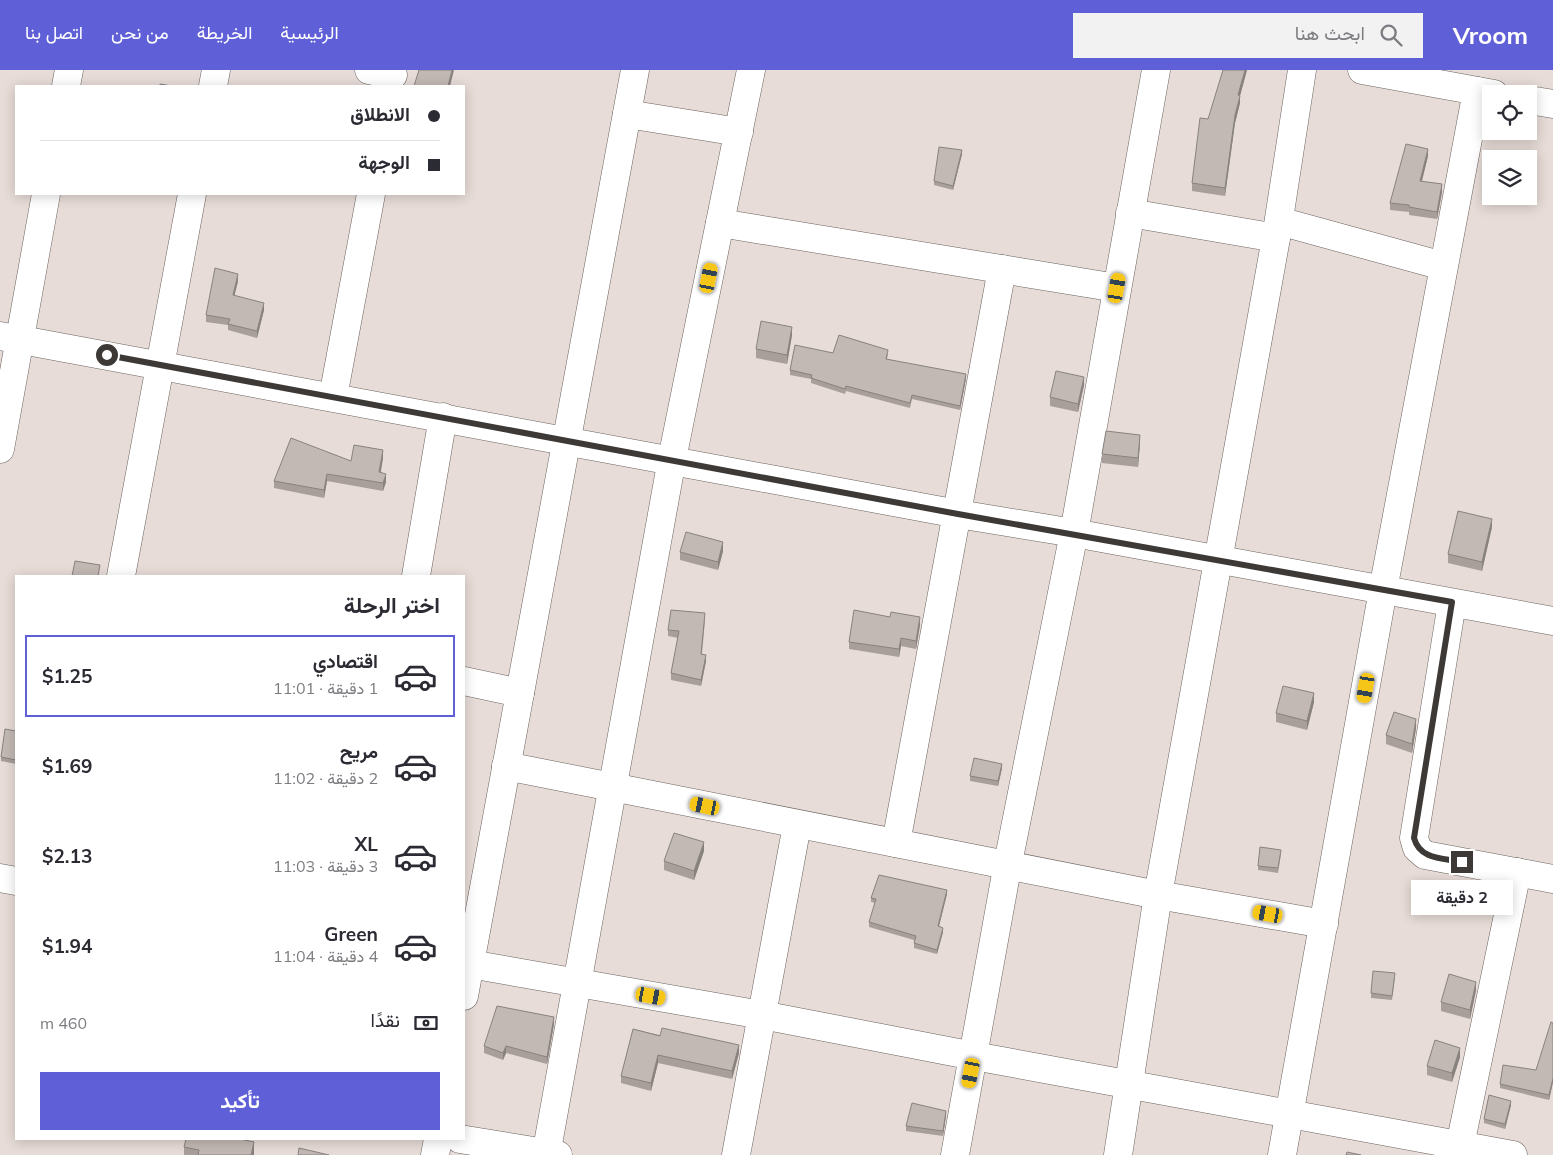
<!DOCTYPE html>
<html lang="ar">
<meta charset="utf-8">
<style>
:root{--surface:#fff;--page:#f2f2f3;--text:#2b2b33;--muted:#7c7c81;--line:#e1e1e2;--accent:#5f5fd7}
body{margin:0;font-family:Mulish,Vazirmatn,sans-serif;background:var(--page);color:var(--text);direction:rtl;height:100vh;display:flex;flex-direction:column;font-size:19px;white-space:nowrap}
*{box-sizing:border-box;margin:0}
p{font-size:16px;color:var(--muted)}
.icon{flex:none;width:28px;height:28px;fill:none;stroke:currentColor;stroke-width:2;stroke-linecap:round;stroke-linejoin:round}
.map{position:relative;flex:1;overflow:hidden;direction:ltr}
.details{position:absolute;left:15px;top:505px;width:450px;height:565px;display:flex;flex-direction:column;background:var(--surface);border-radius:0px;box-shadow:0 2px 12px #0003;direction:rtl}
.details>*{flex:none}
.guide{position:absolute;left:15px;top:15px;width:450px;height:110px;border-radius:0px;box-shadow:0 2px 12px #0003;direction:rtl;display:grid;align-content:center;height:110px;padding:0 25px;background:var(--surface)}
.buttons{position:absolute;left:1482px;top:15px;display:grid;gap:10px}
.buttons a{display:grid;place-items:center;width:55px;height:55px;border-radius:0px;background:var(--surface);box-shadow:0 2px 12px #0003;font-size:25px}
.end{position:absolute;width:22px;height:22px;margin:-11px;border:6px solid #3d3936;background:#fff;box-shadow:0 0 0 2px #fff}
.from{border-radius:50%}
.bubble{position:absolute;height:35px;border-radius:0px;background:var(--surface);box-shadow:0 2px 12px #0003;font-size:16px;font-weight:700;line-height:35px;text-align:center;direction:rtl}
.car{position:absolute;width:15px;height:30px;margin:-15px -8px;border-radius:6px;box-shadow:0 0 4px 1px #0007;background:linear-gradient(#f5c518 24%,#345 0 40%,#f5c518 0 76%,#345 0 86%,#f5c518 0)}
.guide b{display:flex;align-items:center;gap:18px;height:48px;font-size:19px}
.guide b+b{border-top:1px solid var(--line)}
.guide i{width:12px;height:12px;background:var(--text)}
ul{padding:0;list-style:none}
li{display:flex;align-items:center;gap:15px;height:82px;margin:0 10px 8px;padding:0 15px;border:2px solid transparent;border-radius:0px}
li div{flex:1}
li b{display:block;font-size:19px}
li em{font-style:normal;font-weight:700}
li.selected{border-color:var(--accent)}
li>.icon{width:45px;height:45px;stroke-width:1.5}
h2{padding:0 25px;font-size:22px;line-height:60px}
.pay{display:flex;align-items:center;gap:12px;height:55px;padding:0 25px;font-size:19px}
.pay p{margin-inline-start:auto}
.primary-button{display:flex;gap:10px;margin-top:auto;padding:10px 25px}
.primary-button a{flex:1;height:58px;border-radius:0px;background:var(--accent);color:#fff;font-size:20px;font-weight:700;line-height:58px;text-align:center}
header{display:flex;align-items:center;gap:30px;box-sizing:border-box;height:70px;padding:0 25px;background:var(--accent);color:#fff}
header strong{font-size:24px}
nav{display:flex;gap:28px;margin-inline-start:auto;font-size:18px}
.search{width:350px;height:45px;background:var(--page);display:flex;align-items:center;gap:12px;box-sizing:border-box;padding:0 18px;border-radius:0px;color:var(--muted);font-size:19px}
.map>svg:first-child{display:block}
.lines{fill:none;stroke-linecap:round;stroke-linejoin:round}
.minor-casing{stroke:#6b625e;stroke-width:29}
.minor{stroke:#fff;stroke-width:28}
.wall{fill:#a89f9b}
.shaded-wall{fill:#88827e}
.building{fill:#c3b9b4;stroke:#88827e}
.route{stroke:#3d3936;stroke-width:6}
</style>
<header>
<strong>Vroom</strong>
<div class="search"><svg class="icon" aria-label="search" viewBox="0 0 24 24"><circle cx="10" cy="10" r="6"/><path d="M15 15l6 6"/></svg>ابحث هنا</div>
<nav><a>الرئيسية</a><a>الخريطة</a><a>من نحن</a><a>اتصل بنا</a></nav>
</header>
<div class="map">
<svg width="1553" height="1085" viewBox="0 0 1553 1085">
<rect width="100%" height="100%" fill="#e7dcd7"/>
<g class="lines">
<defs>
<g id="minor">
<polyline points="369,0 393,5"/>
<polyline points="1362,0 1494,24"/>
<polyline points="66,16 69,0"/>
<polyline points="213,16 216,0"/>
<polyline points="1529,30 1553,34"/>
<polyline points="627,44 739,62"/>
<polyline points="1130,143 1276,168"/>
<polyline points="1279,151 1443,196"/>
<polyline points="720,153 1117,218"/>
<polyline points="0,266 958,444 1074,463 1553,551"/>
<polyline points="333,327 371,124"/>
<polyline points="0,379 46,124"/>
<polyline points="121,506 192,124"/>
<polyline points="416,506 443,347"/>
<polyline points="1452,533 1414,768 1417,778 1425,785 1553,809"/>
<polyline points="464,611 520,623"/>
<polyline points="506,696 1158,825 1324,854"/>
<polyline points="896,773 1002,199"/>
<polyline points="0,808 16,811"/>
<polyline points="464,893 762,945 974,986 1513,1085"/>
<polyline points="464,926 635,0"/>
<polyline points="460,1069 558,1085"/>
<polyline points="435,1085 438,1069"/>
<polyline points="546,1085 672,389 751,0"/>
<polyline points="736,1085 797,755"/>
<polyline points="955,1085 1008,793 1074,463 1156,0"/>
<polyline points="1118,1085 1158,825 1276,168 1302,0"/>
<polyline points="1282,1085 1383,520 1477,21"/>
<polyline points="1458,1085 1517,802"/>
</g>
</defs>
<use href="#minor" class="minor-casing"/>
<use href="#minor" class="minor"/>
</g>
<g class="wall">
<polygon points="1247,0 1240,26 1240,33 1235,53 1225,126 1192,121 1192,113 1208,49"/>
<polygon points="962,84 953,120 934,115 934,111"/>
<polygon points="1428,86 1422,111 1442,122 1437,149 1409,145 1409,142 1390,140 1390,133"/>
<polygon points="238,211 234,226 264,240 257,268 228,260 228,255 206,252 206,245"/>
<polygon points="792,265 787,294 756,288 756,279"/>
<polygon points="833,283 888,284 887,289 966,308 960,340 912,329 910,338 846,321 845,324 811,313 811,309 790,305 790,300"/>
<polygon points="1084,315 1078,342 1050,336 1050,327"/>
<polygon points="1140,373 1138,397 1102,393 1102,384"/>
<polygon points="383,388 381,402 386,412 383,421 327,411 324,428 274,418 274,411 351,391"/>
<polygon points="1492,457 1482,501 1448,493 1448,484"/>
<polygon points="723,481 718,500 680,490 680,482"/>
<polygon points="705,550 702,584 706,591 701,616 671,610 671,603 678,568 668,566 668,560"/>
<polygon points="920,555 916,579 901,576 899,587 849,579 849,572"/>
<polygon points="1314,632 1307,660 1276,652 1276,643"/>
<polygon points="1416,658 1412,683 1386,674 1386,665"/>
<polygon points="16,661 16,694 1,691 1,687"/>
<polygon points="1002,698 998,716 970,711 970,706"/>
<polygon points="704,781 694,810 664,800 664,791"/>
<polygon points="1281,784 1278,803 1258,800 1258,796"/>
<polygon points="947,824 939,856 943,862 937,884 914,878 914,870 869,857 869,852 875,833 871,832 871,828"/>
<polygon points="1395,908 1392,930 1371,928 1371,923"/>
<polygon points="1476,920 1470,949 1441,941 1441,932"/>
<polygon points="1553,953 1553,1012 1549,1030 1500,1018 1500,1014 1536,1000"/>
<polygon points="554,954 547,994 506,983 503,990 484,983 484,976"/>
<polygon points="633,959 739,983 732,1009 658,993 651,1021 621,1013 621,1006"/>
<polygon points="1460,987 1452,1012 1427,1005 1427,996"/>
<polygon points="1511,1035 1505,1059 1484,1053 1484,1049"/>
<polygon points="946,1045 943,1066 906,1061 906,1056"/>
<polygon points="184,1077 254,1085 184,1085"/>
</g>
<g class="shaded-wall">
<polygon points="452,0 454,0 450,16 448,16"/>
<polygon points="1245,0 1247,0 1238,33 1238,25"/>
<polygon points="1240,26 1240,33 1235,53 1225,126 1225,118 1235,45"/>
<polygon points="1428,79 1428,86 1420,118 1420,111"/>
<polygon points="962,80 962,84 953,120 953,116"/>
<polygon points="1442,114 1442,122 1437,149 1437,142"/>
<polygon points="238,204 238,211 233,232 233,225"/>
<polygon points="264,233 264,240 257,268 257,261"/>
<polygon points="792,257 792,265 787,294 787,285"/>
<polygon points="966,304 966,308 960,340 960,336"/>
<polygon points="1084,307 1084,315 1078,342 1078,334"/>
<polygon points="1140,365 1140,373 1138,397 1138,388"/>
<polygon points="383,380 383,388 379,410 379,402"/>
<polygon points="327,404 327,411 324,428 324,420"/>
<polygon points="386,404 386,412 383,421 383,413"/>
<polygon points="1492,449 1492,457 1482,501 1482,492"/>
<polygon points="723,472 723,481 718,500 718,492"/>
<polygon points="920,547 920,555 916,579 916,571"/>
<polygon points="901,568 901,576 899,587 899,579"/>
<polygon points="706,585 706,591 701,616 701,610"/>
<polygon points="1314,623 1314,632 1307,660 1307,651"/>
<polygon points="1416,649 1416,658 1412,683 1412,674"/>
<polygon points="1002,694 1002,698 998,716 998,711"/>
<polygon points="704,772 704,781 694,810 694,801"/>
<polygon points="947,820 947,824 938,860 938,856"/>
<polygon points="943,858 943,862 937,884 937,880"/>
<polygon points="1476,912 1476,920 1470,949 1470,940"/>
<polygon points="554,947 554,954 547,994 547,987"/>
<polygon points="739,975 739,983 732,1009 732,1001"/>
<polygon points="506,976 506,983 503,990 503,983"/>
<polygon points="1460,978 1460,987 1452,1012 1452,1003"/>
<polygon points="658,985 658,993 651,1021 651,1013"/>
<polygon points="1553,1008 1553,1012 1549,1030 1549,1025"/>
<polygon points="1511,1031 1511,1035 1505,1059 1505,1054"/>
<polygon points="946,1041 946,1045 943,1066 943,1061"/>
<polygon points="254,1072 254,1085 251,1085"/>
</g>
<g class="building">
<polygon points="419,0 452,0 448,16 414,16"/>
<polygon points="1223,0 1245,0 1238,25 1240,26 1235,45 1225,118 1192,113 1200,48 1208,49"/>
<polygon points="160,14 172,16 160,16"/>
<polygon points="1406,74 1428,79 1420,111 1442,114 1437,142 1409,137 1409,135 1390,133"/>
<polygon points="939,77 962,80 953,116 934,111"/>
<polygon points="215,198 238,204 233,225 264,233 257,261 228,254 230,249 206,245"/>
<polygon points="761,251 792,257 787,285 756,279"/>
<polygon points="839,265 888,280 886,289 966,304 960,336 912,325 910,333 846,316 845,319 811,308 812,305 790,300 795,275 833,283"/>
<polygon points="1056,301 1084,307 1078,334 1050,327"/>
<polygon points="1106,361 1140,365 1138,388 1102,384"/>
<polygon points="291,368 351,391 354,375 383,380 379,402 386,404 383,413 327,404 324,420 274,411"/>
<polygon points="1458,441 1492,449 1482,492 1448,484"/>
<polygon points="686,462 723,472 718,492 680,482"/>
<polygon points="75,491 100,495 98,506 72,506"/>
<polygon points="671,540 705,543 701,584 706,585 701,610 671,603 679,561 668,560"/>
<polygon points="854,540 890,547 891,542 920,547 916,571 901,568 899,579 849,572"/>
<polygon points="1283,616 1314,623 1307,651 1276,643"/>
<polygon points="1394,642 1416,649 1412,674 1386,665"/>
<polygon points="5,659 16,661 16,690 1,687"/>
<polygon points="974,688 1002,694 998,711 970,706"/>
<polygon points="674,763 704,772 694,801 664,791"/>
<polygon points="1260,777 1281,780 1278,798 1258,796"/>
<polygon points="879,805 947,820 938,856 943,858 937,880 914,873 916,866 869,852 876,829 871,828"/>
<polygon points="1373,901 1395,903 1392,926 1371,923"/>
<polygon points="1449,904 1476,912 1470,940 1441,932"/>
<polygon points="497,936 554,947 547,987 506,976 503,983 484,976"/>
<polygon points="1551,952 1553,953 1553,1008 1549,1025 1500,1014 1503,995 1536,1000"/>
<polygon points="662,958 739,975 732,1001 658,985 651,1013 621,1006 633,959 660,966"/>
<polygon points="1435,970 1460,978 1452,1003 1427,996"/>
<polygon points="1489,1025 1511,1031 1505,1054 1484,1049"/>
<polygon points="912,1033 946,1041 943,1061 906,1056"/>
<polygon points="186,1069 240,1069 254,1072 251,1085 198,1085 199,1080 184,1077"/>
<polygon points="299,1078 329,1085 298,1085"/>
<polygon points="1347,1082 1361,1085 1346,1085"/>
</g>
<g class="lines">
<path class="route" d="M107,285l851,159 494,88 -38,236c6,22 29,20 48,24"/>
</g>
</svg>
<div class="buttons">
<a><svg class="icon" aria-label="locate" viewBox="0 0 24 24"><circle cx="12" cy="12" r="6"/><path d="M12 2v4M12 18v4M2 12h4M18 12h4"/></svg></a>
<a><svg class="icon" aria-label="layers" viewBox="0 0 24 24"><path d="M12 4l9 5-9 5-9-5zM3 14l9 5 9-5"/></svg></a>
</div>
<i class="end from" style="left:107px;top:285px"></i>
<i class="end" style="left:1462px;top:792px"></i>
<div class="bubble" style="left:1411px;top:810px;width:102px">2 دقيقة</div>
<i class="car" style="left:709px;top:208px;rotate:11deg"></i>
<i class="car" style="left:1117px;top:218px;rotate:10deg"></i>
<i class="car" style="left:1366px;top:618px;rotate:190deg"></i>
<i class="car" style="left:705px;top:736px;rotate:282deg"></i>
<i class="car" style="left:1268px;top:844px;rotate:280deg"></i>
<i class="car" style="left:651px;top:926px;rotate:100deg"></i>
<i class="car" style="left:971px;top:1003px;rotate:191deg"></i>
<div class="guide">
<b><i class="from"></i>الانطلاق</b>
<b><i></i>الوجهة</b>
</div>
<section class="details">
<h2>اختر الرحلة</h2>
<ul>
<li class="selected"><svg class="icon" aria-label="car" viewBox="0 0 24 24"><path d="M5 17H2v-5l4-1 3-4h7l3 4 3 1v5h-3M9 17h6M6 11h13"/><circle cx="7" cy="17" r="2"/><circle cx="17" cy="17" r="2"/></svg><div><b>اقتصادي</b><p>1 دقيقة · 11:01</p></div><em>$1.25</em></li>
<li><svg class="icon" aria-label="car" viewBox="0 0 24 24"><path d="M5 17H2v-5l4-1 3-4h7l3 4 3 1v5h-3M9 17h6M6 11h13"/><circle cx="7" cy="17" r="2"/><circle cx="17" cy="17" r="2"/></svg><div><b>مريح</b><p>2 دقيقة · 11:02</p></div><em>$1.69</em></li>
<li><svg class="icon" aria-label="car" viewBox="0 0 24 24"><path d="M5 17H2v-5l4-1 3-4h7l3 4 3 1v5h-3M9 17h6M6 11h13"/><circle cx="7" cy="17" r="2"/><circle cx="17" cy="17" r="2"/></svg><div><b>XL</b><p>3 دقيقة · 11:03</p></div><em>$2.13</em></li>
<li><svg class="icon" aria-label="car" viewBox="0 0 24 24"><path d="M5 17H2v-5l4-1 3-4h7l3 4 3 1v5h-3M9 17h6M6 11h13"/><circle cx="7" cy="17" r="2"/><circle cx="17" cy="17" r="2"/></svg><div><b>Green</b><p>4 دقيقة · 11:04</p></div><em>$1.94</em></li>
</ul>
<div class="pay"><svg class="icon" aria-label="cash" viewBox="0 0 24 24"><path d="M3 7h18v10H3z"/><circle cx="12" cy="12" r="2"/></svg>نقدًا<p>460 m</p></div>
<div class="primary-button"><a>تأكيد</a></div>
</section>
</div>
